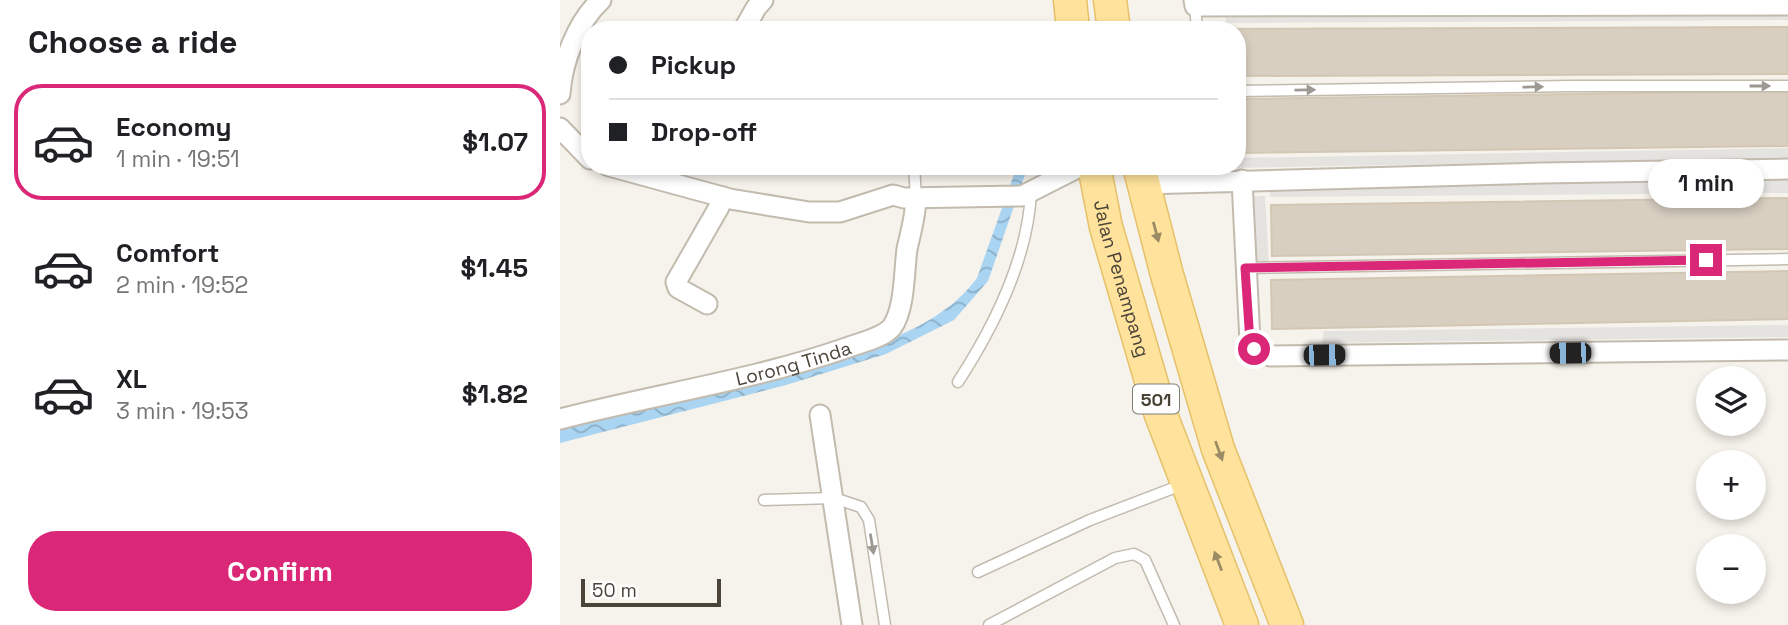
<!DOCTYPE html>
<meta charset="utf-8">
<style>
:root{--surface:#fff;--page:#f6f6f6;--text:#202124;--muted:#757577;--line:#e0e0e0;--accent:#db2777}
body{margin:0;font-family:"Space Grotesk",sans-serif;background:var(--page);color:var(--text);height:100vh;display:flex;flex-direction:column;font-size:26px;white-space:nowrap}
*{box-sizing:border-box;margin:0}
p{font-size:23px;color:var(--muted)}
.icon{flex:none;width:38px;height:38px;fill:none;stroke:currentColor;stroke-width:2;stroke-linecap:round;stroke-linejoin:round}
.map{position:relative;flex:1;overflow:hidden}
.panel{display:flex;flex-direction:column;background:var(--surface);width:560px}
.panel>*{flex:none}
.top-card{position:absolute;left:21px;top:21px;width:665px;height:154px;border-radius:28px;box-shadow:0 4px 10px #0003;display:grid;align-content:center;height:154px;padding:0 28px;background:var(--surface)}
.buttons{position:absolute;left:1136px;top:366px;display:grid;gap:14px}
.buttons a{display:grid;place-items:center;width:70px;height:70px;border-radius:50%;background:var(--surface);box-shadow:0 4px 10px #0003;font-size:35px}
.scale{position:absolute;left:21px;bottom:18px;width:140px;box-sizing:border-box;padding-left:7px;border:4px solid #4b4439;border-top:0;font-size:19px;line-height:24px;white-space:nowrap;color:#4b4439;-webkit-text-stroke:5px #fff;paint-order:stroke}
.end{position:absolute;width:32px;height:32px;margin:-16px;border:9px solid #db2777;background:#fff;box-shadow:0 0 0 4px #fff}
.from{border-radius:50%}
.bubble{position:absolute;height:49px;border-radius:24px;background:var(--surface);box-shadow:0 4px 10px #0003;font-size:23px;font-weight:700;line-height:49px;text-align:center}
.car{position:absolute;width:21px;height:42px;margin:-21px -10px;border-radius:9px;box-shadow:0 0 5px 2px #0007;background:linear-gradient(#222 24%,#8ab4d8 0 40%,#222 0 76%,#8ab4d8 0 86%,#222 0)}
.top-card b{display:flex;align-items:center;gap:24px;height:66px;font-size:26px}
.top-card b+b{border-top:2px solid var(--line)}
.top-card i{width:18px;height:18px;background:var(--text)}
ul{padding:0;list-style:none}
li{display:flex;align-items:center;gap:21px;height:116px;margin:0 14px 10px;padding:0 14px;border:4px solid transparent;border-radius:28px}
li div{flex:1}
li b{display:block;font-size:26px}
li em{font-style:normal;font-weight:700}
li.active{border-color:var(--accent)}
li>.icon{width:63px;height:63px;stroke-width:1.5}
h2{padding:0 28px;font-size:32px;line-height:84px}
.button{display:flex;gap:14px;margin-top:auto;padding:14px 28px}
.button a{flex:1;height:80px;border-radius:28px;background:var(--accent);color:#fff;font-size:28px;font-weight:700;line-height:80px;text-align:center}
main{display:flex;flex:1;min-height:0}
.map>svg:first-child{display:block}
.parking{fill:#e5e3e0}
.water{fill:url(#water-waves)}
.building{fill:#d8cfc1;stroke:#d3c7b4;stroke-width:2}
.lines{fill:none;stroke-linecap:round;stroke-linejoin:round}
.service-casing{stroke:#c2bbae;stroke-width:13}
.minor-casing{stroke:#c2bbae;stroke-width:23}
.primary-casing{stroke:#e6c16a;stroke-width:35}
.service{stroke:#fff;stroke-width:10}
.minor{stroke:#fff;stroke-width:19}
.primary{stroke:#ffe39c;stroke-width:32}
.oneway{fill:#9c9892}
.oneway2{fill:#9c8c66}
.route{stroke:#db2777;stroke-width:9}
.labels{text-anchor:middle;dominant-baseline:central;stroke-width:5;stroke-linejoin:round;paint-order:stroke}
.shield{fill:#fff;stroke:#817c74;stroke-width:2}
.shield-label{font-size:18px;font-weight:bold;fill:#4b4439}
.street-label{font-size:19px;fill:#4b4439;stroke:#fff}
</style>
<main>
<section class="panel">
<h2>Choose a ride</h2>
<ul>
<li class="active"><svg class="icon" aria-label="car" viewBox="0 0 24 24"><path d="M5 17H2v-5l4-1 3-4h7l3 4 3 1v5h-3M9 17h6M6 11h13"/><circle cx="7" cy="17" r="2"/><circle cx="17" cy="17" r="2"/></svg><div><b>Economy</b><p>1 min · 19:51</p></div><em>$1.07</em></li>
<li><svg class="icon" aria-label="car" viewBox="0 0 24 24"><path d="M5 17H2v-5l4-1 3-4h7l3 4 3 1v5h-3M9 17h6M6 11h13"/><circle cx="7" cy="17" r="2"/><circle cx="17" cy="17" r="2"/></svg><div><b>Comfort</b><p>2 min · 19:52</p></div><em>$1.45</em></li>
<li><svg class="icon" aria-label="car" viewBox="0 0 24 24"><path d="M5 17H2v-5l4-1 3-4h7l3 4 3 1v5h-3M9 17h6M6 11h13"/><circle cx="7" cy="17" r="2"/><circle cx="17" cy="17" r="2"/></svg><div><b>XL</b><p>3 min · 19:53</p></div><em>$1.82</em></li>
</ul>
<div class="button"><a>Confirm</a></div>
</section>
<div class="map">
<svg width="1228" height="625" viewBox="0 0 1228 625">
<defs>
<pattern id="water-waves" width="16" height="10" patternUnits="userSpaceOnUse" patternTransform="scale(1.75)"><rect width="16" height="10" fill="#a9d4f2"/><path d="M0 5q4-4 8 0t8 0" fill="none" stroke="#8caec5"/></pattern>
</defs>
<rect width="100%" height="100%" fill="#f6f3ec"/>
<g class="parking">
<polygon points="1228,8 1228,20 666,23 665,11"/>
<polygon points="1228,148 1228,158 674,168 677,166 677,158"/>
<polygon points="1228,179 1228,193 710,197 710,183"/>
<polygon points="692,196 705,196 709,268 696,268"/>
<polygon points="1228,325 1228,337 762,343 764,331"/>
</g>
<path class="water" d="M457,166h11l-40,115 -34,39 -68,34 -100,31 -226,58v-16c60,-16 121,-32 181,-47 77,-20 187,-35 236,-102z"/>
<g class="building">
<polygon points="1228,27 1228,74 677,76 677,30 651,29"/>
<polygon points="1228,91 1228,146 677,153 677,99"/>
<polygon points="1228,198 1228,249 712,256 711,205"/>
<polygon points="1228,271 1228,319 712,329 711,280"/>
</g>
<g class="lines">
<defs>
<g id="service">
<polyline points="635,6 637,30"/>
<polyline points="677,91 1010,86 1228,86"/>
<polyline points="354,166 356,197"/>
<polyline points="685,268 1228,259"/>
<path d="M398,382c35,-54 70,-124 73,-190"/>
<polyline points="204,500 274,498 301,507 309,520 325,625"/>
<polyline points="418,572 530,520 624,484"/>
<polyline points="429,625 555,558 574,554 585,560 614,625"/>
</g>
<g id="minor">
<polyline points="634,0 635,6 1228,5"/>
<polyline points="184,29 196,8 203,0"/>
<path d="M0,94c2,-32 17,-72 41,-94"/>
<polyline points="0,128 30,159"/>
<polyline points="49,166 170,199 249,212 280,212 333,195 344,198 462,196 521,166"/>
<polyline points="682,180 690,342 694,349 710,356 1228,350"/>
<polyline points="583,184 982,173 1228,169"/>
<polyline points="147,304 118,288 116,282 159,207 163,197"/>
<polyline points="260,415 292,625"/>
<path id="s1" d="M0,419c96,-25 195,-39 289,-72 13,-5 34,-9 43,-20 13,-18 12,-56 15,-78 4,-18 9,-34 9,-52"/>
</g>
<g id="primary">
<polyline points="510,0 513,30"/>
<polyline points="550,0 554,30"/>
<path id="s2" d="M534,166l12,61 55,188 81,210"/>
<polyline points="579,166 607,275 658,449 727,625"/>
</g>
</defs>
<use href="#service" class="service-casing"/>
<use href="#minor" class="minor-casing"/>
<use href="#primary" class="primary-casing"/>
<use href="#service" class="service"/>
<use href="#minor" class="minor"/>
<use href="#primary" class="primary"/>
</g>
<defs><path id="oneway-solid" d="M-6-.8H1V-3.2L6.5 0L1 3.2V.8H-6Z" transform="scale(1.75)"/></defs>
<g class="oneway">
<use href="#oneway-solid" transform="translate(1200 86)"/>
<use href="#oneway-solid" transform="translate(973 87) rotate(-1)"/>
<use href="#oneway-solid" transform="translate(745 90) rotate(-1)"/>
<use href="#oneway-solid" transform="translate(312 544) rotate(81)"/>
</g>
<g class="oneway2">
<use href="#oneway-solid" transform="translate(596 232) rotate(75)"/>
<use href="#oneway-solid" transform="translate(659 451) rotate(70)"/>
<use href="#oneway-solid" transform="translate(658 561) rotate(-111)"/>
</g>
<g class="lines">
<polyline class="route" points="694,349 690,342 685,268 1146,260"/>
</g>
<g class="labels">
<rect class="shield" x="573" y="384.5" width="46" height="29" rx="5"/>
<g class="shield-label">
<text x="596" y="399">501</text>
</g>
<g class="street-label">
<text stroke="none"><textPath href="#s2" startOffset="116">Jalan Penampang</textPath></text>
<text stroke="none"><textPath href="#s1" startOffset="240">Lorong Tinda</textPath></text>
</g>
</g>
</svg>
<div class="buttons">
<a><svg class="icon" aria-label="layers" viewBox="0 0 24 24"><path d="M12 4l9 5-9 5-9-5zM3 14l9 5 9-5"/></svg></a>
<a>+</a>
<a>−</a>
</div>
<div class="scale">50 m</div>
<i class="end from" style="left:694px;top:349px"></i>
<i class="end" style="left:1146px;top:260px"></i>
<div class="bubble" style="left:1088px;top:159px;width:116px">1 min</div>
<i class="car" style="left:1010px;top:353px;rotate:269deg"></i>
<i class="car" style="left:764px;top:355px;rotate:89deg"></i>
<div class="top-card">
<b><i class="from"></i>Pickup</b>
<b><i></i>Drop-off</b>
</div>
</div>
</main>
